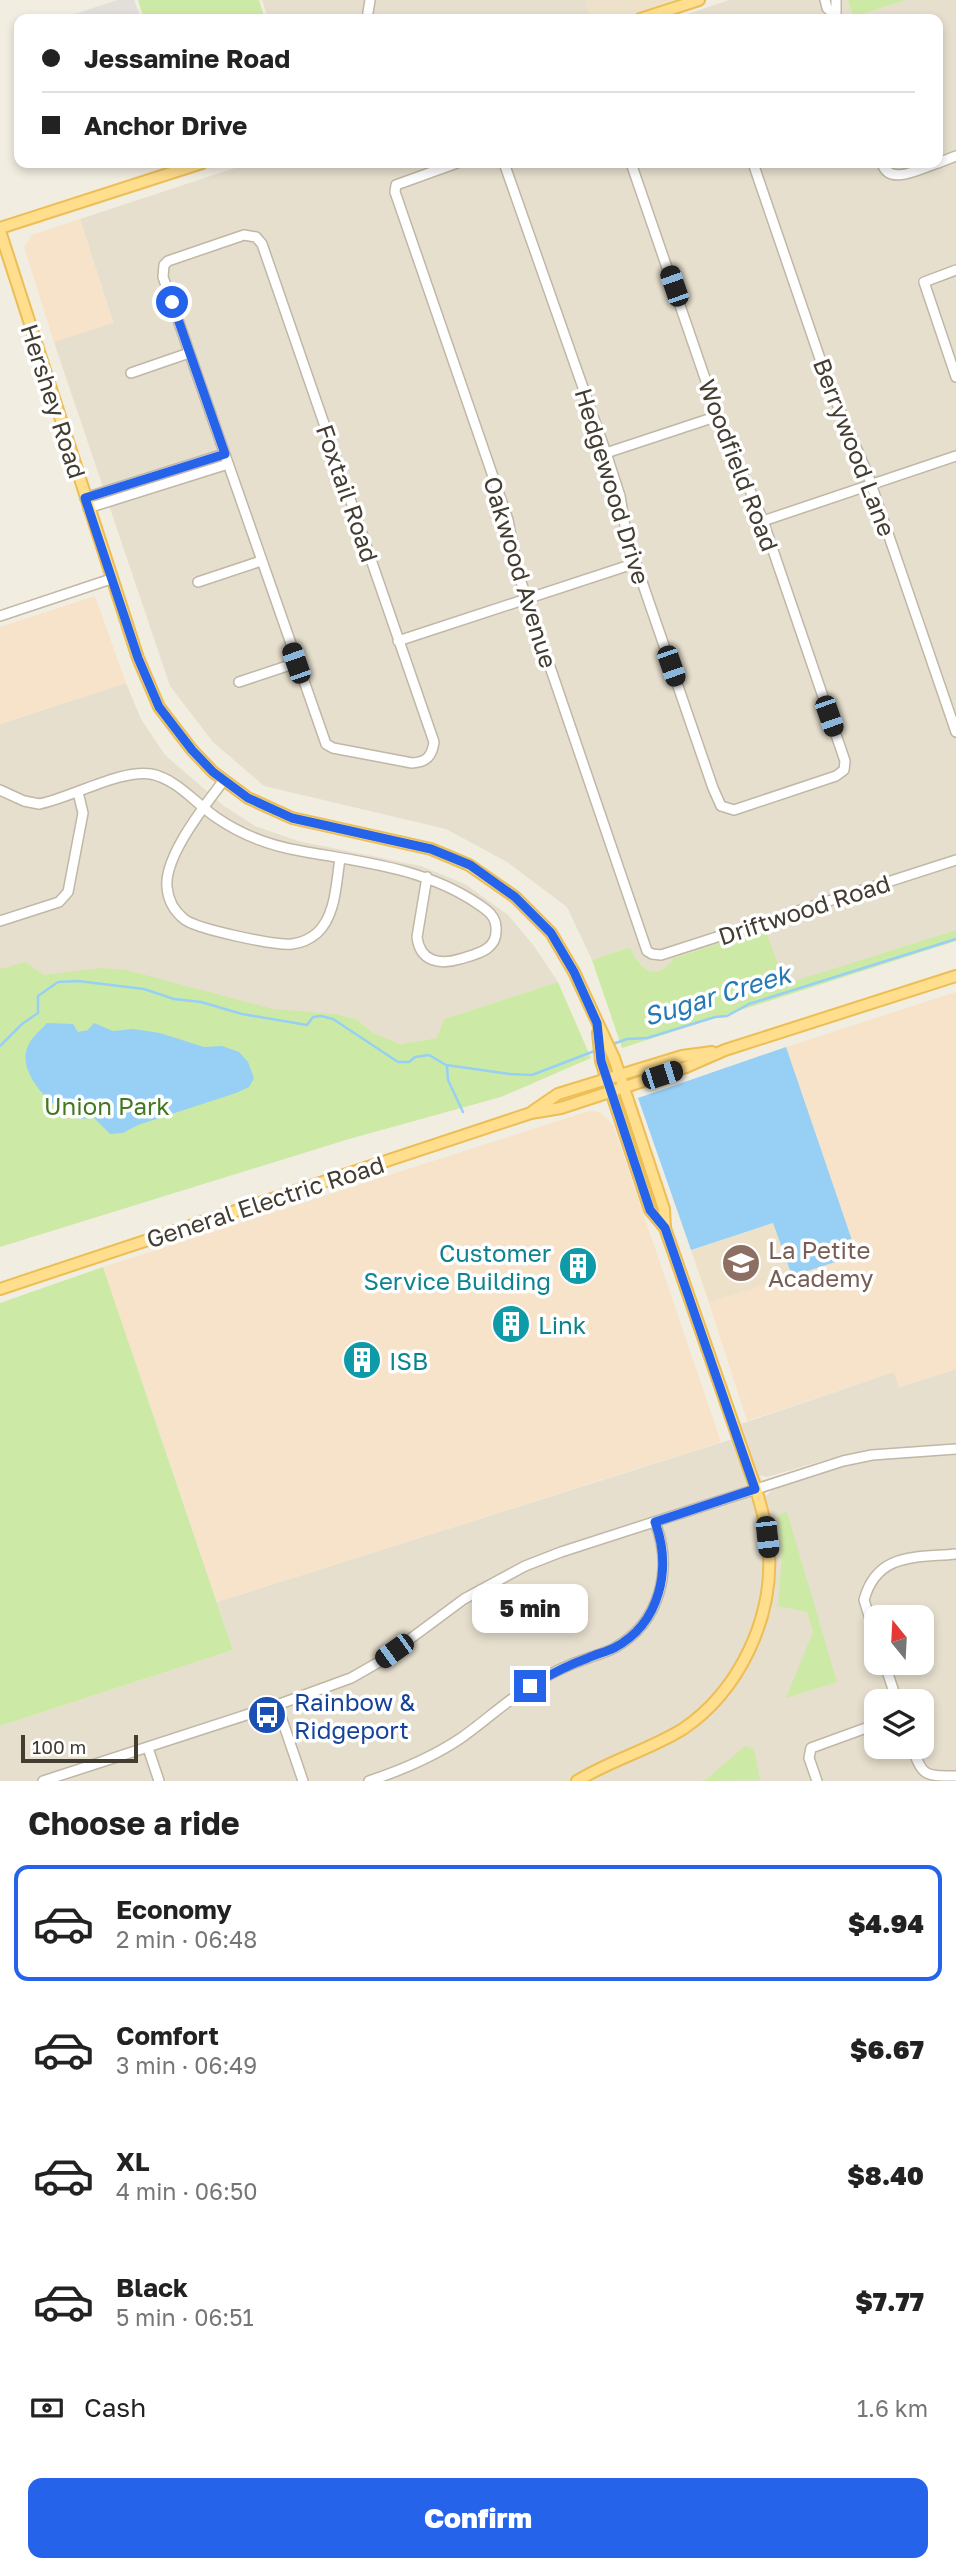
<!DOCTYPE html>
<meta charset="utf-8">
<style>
:root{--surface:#fff;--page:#f6f6f6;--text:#222;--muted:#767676;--line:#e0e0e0;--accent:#2563eb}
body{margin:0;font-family:"Golos Text",sans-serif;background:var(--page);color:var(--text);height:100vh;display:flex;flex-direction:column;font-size:26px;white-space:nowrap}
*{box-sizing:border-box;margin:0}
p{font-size:23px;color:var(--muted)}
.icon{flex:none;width:38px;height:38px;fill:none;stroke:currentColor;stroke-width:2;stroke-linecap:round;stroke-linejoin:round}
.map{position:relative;height:1781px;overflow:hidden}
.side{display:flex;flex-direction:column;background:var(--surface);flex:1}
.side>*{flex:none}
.hud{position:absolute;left:14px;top:14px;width:929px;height:154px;border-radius:14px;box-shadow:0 4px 10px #0003;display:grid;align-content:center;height:154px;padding:0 28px;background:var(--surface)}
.needle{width:46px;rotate:342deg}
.fabs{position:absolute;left:864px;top:1605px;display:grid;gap:14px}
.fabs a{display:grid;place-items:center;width:70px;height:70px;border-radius:14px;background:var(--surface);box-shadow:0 4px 10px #0003;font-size:35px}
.scale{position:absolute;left:21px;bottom:18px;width:117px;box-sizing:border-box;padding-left:7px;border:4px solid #433c31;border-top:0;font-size:19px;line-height:24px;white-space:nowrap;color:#433c31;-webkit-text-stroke:5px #fff;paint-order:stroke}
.end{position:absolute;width:32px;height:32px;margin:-16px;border:9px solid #2563eb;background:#fff;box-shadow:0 0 0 4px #fff}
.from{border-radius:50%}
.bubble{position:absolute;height:49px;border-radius:14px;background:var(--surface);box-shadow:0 4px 10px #0003;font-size:23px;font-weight:800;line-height:49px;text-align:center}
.car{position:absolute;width:21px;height:42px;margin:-21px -10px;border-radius:9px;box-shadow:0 0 5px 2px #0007;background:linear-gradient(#222 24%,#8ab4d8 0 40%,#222 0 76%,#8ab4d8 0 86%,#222 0)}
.hud b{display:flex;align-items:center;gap:24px;height:66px;font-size:26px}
.hud b+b{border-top:2px solid var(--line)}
.hud i{width:18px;height:18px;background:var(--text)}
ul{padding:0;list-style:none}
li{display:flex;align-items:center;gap:21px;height:116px;margin:0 14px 10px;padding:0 14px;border:4px solid transparent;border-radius:14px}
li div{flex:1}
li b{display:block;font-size:26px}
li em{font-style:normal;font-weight:800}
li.active{border-color:var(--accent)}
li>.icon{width:63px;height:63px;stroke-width:1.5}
h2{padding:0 28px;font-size:32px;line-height:84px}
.pay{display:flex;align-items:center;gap:18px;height:77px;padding:0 28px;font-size:26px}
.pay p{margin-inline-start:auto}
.action{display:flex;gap:14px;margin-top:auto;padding:14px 28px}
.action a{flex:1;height:80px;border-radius:14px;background:var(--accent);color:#fff;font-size:28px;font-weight:800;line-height:80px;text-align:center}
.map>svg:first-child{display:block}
.residential{fill:#e6dfce;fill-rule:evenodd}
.commercial{fill:#f7e3c9}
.education{fill:#ede2c9}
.green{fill:#cceaa5}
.parking{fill:#e2dfda}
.water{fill:#97cff5}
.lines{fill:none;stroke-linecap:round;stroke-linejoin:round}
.stream{stroke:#97cff5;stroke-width:2.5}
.minor-casing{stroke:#c0b7a6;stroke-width:12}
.major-casing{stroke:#ecbe55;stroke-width:14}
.minor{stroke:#fff;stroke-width:9}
.major{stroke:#ffde8d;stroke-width:10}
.route{stroke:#2563eb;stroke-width:9}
.labels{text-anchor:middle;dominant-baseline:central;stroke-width:7;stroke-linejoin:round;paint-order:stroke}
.street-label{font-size:24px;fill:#433c31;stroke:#fff}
.park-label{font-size:24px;fill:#437822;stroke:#fff}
.education-label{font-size:24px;fill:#785e54;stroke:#fff;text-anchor:start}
.culture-label{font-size:24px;fill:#0d838f;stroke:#fff;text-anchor:start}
.transit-label{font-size:24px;fill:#164399;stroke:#fff;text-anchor:start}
.water-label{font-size:26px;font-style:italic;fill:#2479b6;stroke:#fff}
</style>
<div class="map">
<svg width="956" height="1781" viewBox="0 0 956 1781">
<rect width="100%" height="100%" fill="#f2ede1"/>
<g class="residential">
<polygon points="262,0 585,0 591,19 268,19"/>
<polygon points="729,0 848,0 853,17 906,0 956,0 956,930 784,985 667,969 654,972 642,968 635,960 630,947 592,960 567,907 507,862 446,829 264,786 213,742 170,686 54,342 113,322 80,219 250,163 938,163 938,19 673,19"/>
<polygon points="126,683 141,719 165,755 224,806 255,826 298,841 421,866 465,884 508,915 534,946 558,982 444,1019 438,1038 400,1044 373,1033 356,1019 336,1014 0,993 0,724"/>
<path d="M956,1369v412h-956v-55l233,-76 -16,-48 528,-167 -4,-11 153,-52 6,15zM832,1458l3,11 -63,21 -6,6 -6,-21 7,2zM877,1617h45v45h-45zM877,1701h45v45h-45z"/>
</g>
<g class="commercial">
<polygon points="80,219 113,323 54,342 24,247 32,235"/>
<polygon points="95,596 126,683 0,724 0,627"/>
<polygon points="956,992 956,1369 899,1387 894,1372 747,1421 709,1303 856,1255 786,1047"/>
<polygon points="589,1111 600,1112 613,1125 721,1442 217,1602 103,1267"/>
</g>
<g class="education">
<polygon points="585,0 676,0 616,19 591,19"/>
<polygon points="773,1223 792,1276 709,1303 691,1250"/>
</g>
<g class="green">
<polygon points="138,0 259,0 265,19 144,19"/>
<polygon points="848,0 906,0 853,17"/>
<path d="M765,929l20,55 171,-54v11l-334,107 -30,-88 38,-13c9,23 27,36 44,11z"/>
<polygon points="25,962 44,975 101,968 126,970 273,1009 336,1014 356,1019 373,1033 400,1044 437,1038 444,1019 558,982 591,1058 501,1097 349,1139 0,1247 0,969"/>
<polygon points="103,1267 233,1650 0,1726 0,1303"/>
<polygon points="787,1512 837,1682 786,1698 813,1632 807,1612 778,1606 782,1555 778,1515"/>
<polygon points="745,1746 754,1749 760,1780 701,1781 708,1778"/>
</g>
<polygon class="parking" points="117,0 134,0 141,19 60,19"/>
<g class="water">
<path d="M47,1023l26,1 5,8 10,-2 6,-7 19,8 20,-2 27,4 44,14 18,-1 17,6 9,10 6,16 -5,9 -13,6 -98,32 -15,8 -13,1 -16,-16c-7,0 -14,2 -21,-1 -21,-9 -55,-44 -46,-68 3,-11 13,-18 20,-26z"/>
<polygon points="786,1047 857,1255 792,1276 773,1223 691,1250 638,1098"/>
</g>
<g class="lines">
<g class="stream">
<polyline points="613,1044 627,1039 647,1038 715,1017 727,1016 749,1004 956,939"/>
<polyline points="0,1046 22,1024 38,1013 38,996 58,982 78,981 144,989 174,999 201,1002 242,1014 307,1025 313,1017 321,1016 333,1019 398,1062 409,1062 415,1057 429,1055 446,1065 510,1074 532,1075 597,1050"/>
<polyline points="447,1066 448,1080 463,1112"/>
</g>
<defs>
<g id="minor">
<polyline points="825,0 827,8 834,14"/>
<polyline points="367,19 370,0"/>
<polyline points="836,19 836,0"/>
<polyline points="457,163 396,185 395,192 508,520 518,573 647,951 652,954 661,955 956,860"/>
<polyline points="504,163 606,453 620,496 627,538 713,788 721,806 734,810 836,776 844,770 845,761 763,521 747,483 734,458 718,416 631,163"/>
<polyline points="753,163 829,385 868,475 956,732"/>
<path d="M882,163c7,24 39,5 56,0"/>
<polyline points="938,163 956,156"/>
<path d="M244,235l12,2 6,7 172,498c-2,14 -7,20 -22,21l-79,-15 -7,-4 -163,-467 1,-12 4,-4z"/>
<polyline points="956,270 924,282 956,377"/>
<polyline points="131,373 189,353"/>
<polyline points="606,453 718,416"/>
<polyline points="85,498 224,454"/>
<polyline points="88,508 228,464"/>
<polyline points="763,521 956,456"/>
<polyline points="198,582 261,561"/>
<polyline points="0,616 111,579"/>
<polyline points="398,641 636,563"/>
<polyline points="239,682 296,663"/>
<path d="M224,780c-18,24 -60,76 -57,107 1,12 7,24 17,32 12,10 92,27 108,25 9,-1 18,-5 25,-11 19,-17 19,-50 23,-74"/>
<path d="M0,790l24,11 15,3c32,-6 81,-35 112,-30 26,5 45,30 66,44 25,17 54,28 84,33 61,11 124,17 177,53 9,6 18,12 18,24 2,22 -19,26 -36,31 -20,6 -40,3 -43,-22l10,-60"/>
<polyline points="0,921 59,902 68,892 83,813 78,792"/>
<path d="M877,1641l-13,-41c13,-48 52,-42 92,-46"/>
<polyline points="884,1662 897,1701"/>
<polyline points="277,1705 303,1781"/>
<path d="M912,1746c10,31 13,30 44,30"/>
<polyline points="148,1748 159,1781"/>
<polyline points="43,1781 277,1705 351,1678 379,1662 464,1599 525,1566 561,1552 843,1461 872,1455 956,1449"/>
<path d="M369,1781c33,-11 64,-24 92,-43 23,-16 44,-36 68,-51 19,-13 41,-23 62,-30 8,-3 17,-5 25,-10 45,-26 57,-79 39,-125"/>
<polyline points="817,1781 809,1758 811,1748 877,1724"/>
</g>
<g id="major">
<polyline points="640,19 699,0"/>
<polyline points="0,228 202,163"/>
<polyline points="0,231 138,658 159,707 192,750 213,772 248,798 292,818 431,849 469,865 515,897 551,933 574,972 614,1058 664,1209 665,1228"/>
<polyline points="533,1111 558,1094 682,1056 712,1052"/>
<polyline points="0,1289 531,1113 561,1108 686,1067 725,1050 956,976"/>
<path d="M577,1781c34,-21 72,-31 106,-52 56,-38 90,-110 86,-177 -1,-22 -7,-42 -13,-63l-91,-261 -15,-18 -49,-149 -3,-28"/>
</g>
</defs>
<use href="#minor" class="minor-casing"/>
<use href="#major" class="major-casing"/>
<use href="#minor" class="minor"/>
<use href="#major" class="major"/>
</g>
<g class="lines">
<path class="route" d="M172,302l53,152 -140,44 53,160 21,49 33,43 21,22 35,26 44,20 139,31 39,16 45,32 36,36 23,39 23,51 4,38 49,149 15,18 90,261 -100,33c17,46 6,101 -41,126 -8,4 -17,6 -26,10 -20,7 -39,17 -58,28"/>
</g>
<defs>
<symbol id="school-disc" viewBox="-11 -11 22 22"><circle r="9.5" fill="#8d6e63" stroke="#fff"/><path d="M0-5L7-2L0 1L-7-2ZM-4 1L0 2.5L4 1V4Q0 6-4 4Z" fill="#fff"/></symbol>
<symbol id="building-disc" viewBox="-11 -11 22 22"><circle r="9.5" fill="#0f9aa8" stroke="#fff"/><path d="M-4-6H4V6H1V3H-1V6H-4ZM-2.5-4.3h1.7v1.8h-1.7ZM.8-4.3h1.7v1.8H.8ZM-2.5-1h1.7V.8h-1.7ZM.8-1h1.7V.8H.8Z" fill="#fff"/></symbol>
<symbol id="bus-disc" viewBox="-11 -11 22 22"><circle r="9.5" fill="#1a4fb4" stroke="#fff"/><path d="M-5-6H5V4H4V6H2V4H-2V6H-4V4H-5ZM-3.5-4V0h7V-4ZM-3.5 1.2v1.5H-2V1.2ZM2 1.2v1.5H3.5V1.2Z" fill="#fff"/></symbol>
</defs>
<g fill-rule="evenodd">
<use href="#school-disc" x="719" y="1241" width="44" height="44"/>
<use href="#building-disc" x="556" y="1244" width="44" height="44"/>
<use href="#building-disc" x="489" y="1302" width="44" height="44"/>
<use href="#building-disc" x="340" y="1338" width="44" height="44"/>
<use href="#bus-disc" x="245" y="1693" width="44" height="44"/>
</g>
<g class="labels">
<g class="street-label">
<text transform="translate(54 401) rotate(72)">Hershey Road</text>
<text transform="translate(855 447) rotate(69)">Berrywood Lane</text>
<text transform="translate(739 465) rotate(69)">Woodfield Road</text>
<text transform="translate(613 486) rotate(73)">Hedgewood Drive</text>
<text transform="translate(348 493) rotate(71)">Foxtail Road</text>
<text transform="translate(521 572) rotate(73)">Oakwood Avenue</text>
<text transform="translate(804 909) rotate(-18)">Driftwood Road</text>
<text transform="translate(265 1201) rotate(-18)">General Electric Road</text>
</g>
<g class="park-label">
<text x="107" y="1105">Union Park</text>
</g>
<g class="education-label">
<text x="768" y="1249">La Petite<tspan x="768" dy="28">Academy</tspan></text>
</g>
<g class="culture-label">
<text x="551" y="1252" text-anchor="end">Customer<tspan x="551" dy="28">Service Building</tspan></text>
<text x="538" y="1324">Link</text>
<text x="389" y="1360">ISB</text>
</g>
<g class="transit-label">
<text x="294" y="1701">Rainbow &amp;<tspan x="294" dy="28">Ridgeport</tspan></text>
</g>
<g class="water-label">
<text transform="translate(717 995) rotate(-17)">Sugar Creek</text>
</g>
</g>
</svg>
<div class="fabs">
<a><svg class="needle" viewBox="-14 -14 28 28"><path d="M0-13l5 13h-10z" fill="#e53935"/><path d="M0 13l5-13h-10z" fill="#767676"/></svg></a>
<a><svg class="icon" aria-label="layers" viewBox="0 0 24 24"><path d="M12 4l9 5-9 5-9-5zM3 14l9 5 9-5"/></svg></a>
</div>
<div class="scale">100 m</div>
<i class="end from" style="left:172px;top:302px"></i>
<i class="end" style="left:530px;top:1686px"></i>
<div class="bubble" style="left:472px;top:1584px;width:116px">5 min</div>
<i class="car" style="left:674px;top:286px;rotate:341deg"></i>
<i class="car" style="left:296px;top:663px;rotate:341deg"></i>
<i class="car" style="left:671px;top:666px;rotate:161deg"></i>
<i class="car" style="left:829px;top:716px;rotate:161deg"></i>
<i class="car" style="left:662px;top:1075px;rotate:72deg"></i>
<i class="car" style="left:767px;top:1537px;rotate:174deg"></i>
<i class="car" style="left:394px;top:1651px;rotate:234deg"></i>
<div class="hud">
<b><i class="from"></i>Jessamine Road</b>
<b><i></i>Anchor Drive</b>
</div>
</div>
<section class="side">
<h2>Choose a ride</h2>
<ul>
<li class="active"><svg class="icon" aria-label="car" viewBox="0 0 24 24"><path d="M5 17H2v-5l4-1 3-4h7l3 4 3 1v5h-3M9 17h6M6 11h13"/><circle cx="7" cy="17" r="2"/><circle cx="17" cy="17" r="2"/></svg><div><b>Economy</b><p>2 min · 06:48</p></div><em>$4.94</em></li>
<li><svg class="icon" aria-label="car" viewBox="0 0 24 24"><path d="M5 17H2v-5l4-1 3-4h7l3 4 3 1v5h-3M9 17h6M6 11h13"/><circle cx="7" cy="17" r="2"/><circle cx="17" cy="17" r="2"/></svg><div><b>Comfort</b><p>3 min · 06:49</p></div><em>$6.67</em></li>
<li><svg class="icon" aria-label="car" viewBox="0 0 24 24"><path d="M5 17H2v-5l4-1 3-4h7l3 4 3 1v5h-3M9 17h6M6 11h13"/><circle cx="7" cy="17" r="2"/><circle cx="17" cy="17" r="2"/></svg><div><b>XL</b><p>4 min · 06:50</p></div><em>$8.40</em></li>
<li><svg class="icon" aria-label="car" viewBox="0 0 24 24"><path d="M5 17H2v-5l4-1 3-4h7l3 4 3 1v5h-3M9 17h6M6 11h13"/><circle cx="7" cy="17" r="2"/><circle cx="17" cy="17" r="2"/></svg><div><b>Black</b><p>5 min · 06:51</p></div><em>$7.77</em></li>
</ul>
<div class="pay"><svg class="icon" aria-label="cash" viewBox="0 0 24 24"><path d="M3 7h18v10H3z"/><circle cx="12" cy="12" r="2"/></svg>Cash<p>1.6 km</p></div>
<div class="action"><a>Confirm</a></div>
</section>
